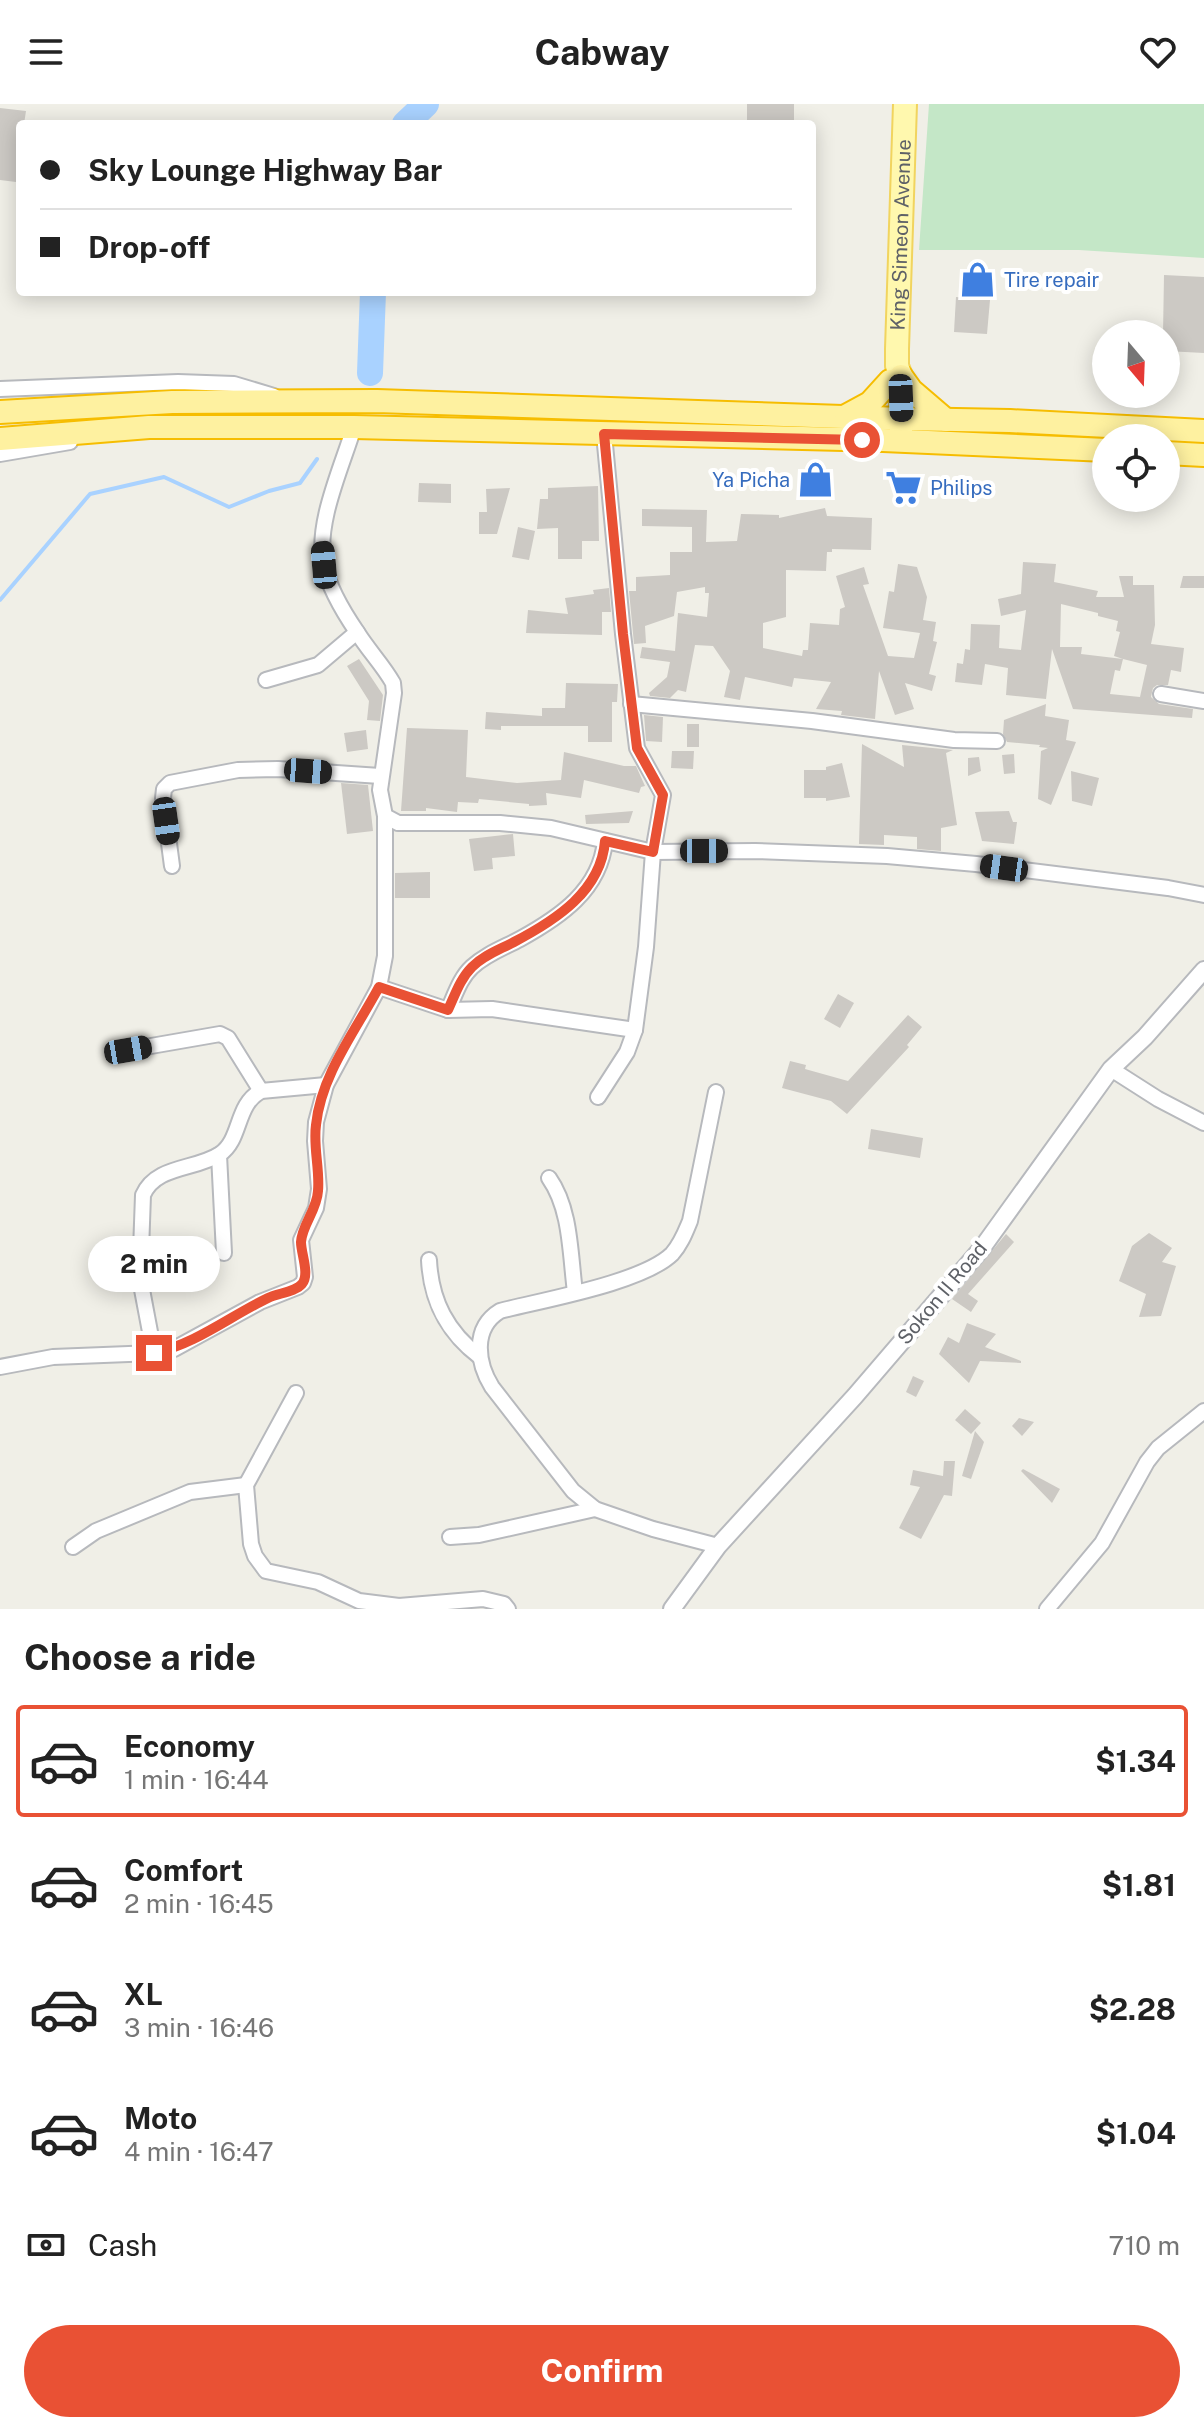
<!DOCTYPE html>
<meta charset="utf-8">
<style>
:root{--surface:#fff;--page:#f2f2f2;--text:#222;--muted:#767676;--line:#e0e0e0;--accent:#e95134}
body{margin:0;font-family:"Public Sans",sans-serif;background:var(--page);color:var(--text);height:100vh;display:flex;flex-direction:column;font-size:30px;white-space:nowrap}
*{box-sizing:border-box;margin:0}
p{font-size:26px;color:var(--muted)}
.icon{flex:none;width:44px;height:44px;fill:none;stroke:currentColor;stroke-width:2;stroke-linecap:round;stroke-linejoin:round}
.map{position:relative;height:1505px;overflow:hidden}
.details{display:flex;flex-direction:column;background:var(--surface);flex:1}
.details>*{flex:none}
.guide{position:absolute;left:16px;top:16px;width:800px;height:176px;border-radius:8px;box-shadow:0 4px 20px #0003;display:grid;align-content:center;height:176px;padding:0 24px;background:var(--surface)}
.needle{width:52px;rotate:161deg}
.tools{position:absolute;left:1092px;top:216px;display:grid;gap:16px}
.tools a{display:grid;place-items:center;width:88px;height:88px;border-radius:50%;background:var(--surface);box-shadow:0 4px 20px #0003;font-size:40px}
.end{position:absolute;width:36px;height:36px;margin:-18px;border:10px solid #e95134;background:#fff;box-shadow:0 0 0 4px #fff}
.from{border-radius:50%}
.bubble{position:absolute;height:56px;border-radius:28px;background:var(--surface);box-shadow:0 4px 20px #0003;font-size:26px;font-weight:700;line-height:56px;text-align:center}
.car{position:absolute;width:24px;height:48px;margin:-24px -12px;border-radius:10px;box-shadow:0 0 6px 2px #0007;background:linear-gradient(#222 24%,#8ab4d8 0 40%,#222 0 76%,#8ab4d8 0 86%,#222 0)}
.guide b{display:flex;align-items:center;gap:28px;height:76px;font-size:30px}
.guide b+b{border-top:2px solid var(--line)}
.guide i{width:20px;height:20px;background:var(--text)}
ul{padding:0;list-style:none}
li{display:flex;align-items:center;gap:24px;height:112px;margin:0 16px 12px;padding:0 8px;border:4px solid transparent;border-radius:8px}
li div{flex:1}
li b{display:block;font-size:30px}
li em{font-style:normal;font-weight:700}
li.selected{border-color:var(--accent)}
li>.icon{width:72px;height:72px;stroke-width:1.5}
h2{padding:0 24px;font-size:36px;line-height:96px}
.pay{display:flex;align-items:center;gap:20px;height:88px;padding:0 24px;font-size:30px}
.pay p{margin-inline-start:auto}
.cta{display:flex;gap:16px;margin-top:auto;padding:16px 24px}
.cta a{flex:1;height:92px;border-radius:48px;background:var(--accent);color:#fff;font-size:32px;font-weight:700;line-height:92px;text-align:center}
header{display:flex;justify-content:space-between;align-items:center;height:104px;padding:0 24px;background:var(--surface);font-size:36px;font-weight:700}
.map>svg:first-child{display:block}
.green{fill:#c4e7c7}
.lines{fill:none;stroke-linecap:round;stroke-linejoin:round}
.stream{stroke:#a9d2ff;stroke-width:4}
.river{stroke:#a9d2ff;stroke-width:26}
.building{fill:#ccc9c4;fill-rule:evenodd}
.minor-casing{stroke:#b7b9bd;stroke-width:18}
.tertiary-casing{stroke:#b7b9bd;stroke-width:20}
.primary-casing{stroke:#f1d45f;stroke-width:26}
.trunk-casing{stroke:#f6bd01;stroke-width:26}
.minor{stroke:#fff;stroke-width:14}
.tertiary{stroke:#fff;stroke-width:16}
.primary{stroke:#fff8ae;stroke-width:22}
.trunk{stroke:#fef1a0;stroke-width:22}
.route{stroke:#e95134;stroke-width:10}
.labels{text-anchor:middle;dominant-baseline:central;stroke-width:8;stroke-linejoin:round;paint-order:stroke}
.street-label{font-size:20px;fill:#5e6167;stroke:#fff}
.shop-label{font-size:20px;fill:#366cbe;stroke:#fff;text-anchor:start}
</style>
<header><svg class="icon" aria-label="menu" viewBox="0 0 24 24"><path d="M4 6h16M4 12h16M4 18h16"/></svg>Cabway<svg class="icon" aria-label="heart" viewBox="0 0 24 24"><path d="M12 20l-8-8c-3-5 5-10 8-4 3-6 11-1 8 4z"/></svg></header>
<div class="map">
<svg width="1204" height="1505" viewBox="0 0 1204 1505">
<rect width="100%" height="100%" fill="#f0efe7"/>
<polygon class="green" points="929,0 1204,0 1204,154 1079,146 919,146"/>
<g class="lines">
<polyline class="stream" points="0,496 90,390 164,373 229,403 269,387 300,379 317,355"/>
<g class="river">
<polyline points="405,20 426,0"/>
<polyline points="370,269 373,188"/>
</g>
</g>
<g class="building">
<rect x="747" y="0" width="47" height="20"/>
<polygon points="0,4 26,7 24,20 20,20 16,78 0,76"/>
<polygon points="1164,171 1204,173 1204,249 1166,247 1166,230 1163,230"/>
<polygon points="956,193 990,196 987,230 954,228"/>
<polygon points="419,379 451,380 451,399 418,398"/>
<polygon points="598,382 599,437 582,437 582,455 558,455 558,424 537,425 540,395 548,395 548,384"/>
<polygon points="510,384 497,430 479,430 479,408 487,408 486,385"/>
<polygon points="825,404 827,412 872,414 871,446 832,445 832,448 827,448 826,467 786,466 786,513 763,519 763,544 802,552 803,546 808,546 810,519 839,521 840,505 845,503 836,472 864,463 869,480 863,481 888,552 914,554 920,529 883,524 889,487 894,488 898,460 917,463 927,493 923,516 936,518 933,537 937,538 929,570 936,572 932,587 905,579 914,605 895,611 879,567 875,615 841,611 842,607 816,605 831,578 794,574 792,583 745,573 740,596 724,593 730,567 713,542 695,541 686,588 678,586 670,594 650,592 649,589 667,573 670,558 640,554 642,543 675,547 678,509 707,513 709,489 705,489 705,483 677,488 674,512 645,522 646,539 634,540 629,487 636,487 636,473 670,471 670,448 692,448 692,423 642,422 642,405 707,406 706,438 737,437 741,410 779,411 779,414"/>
<polygon points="518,423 535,427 529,456 512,453"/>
<path d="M1023,458l33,2 -2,18 44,9 -2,6h28l-5,-21h14v9h21l1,40 -4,19 33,4 -3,24 -10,-2 -3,15h-11l-4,3 -2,9 8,7 34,5 -1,9 -119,-9 -21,-60 -6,50 -40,-4 2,-27 -23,-4 -3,21 -27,-3 2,-19 6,1 2,-15 5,1 1,-26 29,1 -1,23 22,2 5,-40 -25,6 -3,-17 23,-5zM1061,500l37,9v3l20,5 -2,10 4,1 -6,24 9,3 -42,-5 1,-7h-22zM1123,555l24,6 -7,32 -30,-3 5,-24 5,1z"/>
<polygon points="1183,472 1204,472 1204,484 1180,484"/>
<polygon points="609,484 611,508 602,508 602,531 526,529 528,506 568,510 565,494 594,490 593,486"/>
<polygon points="359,555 383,591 380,617 367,616 369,597 347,562"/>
<polygon points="566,579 618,580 617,598 612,598 612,638 588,638 588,622 501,622 501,626 485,625 486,608 542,612 542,604 565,604"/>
<polygon points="1046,600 1045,612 1069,616 1066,636 1076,638 1051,701 1038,695 1041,647 1048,644 1039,643 1040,641 1007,638 1003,630 1004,616"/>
<polygon points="644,611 663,613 662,638 646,637"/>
<rect x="687" y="620" width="12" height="23"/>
<polygon points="407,624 468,626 466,673 517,679 561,676 564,648 624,662 636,662 645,682 641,683 639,689 584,676 581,694 546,689 547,701 529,702 529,700 479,695 478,699 458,698 457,708 426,704 426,707 401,707"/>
<polygon points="366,626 368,645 347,648 344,629"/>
<polygon points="862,640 904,663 902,641 953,646 946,649 957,721 941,724 941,747 917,745 917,733 884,731 884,741 859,740"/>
<polygon points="672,647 694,647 693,665 671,664"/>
<polygon points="1014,650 1015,669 1004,670 1002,651"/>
<polygon points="979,653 981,667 968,672 968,654"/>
<polygon points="842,659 850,693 826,697 826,694 804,694 804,666 826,666 826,663"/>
<polygon points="1071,667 1099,674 1092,702 1072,697"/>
<polygon points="341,679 368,681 373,727 347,730"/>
<polygon points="633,707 629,719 586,720 585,711"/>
<polygon points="1009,707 1013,718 1017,718 1014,740 982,737 975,708"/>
<polygon points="513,730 515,752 492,754 493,765 474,767 469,735"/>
<polygon points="430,768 430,794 395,794 395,769"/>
<polygon points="838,890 854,899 840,924 824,915"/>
<polygon points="908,911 922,923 907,941 909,943 847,1010 831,997 782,984 790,957 806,961 805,965 848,977"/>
<polygon points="871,1025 923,1034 920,1054 868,1045"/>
<polygon points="1149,1129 1172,1144 1162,1158 1176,1162 1161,1212 1139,1213 1146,1190 1119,1177 1132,1142"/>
<polygon points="1006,1130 1014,1138 968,1190 978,1197 971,1208 952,1195"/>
<polygon points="967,1219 996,1230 985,1243 1021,1257 1021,1259 980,1257 969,1279 939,1250 948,1233 959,1239"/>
<polygon points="913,1272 924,1277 916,1293 906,1288"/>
<polygon points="965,1305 981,1319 971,1330 955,1316"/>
<polygon points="1019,1314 1034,1318 1022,1332 1012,1322"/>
<polygon points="975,1327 984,1338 971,1375 962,1372"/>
<polygon points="944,1357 955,1357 952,1392 944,1391 921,1435 899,1424 920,1383 910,1381 913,1366 943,1372"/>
<polygon points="1023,1365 1060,1385 1052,1399 1021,1367"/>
</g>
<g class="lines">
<defs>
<g id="minor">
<polyline points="0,285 178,278 234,280 274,292"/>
<path d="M354,323c-12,40 -39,97 -30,138 5,23 20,48 33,67 11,18 26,33 36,51l1,10 -14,97 5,26 13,7h102l51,5 102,24 102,-1 132,5 89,8 192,24 36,7"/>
<polyline points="0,350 70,338"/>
<polyline points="266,576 318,561 357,528"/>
<polyline points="1161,590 1204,597"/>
<polyline points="631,600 812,617 954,636 997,637"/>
<polyline points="172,762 163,694 164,685 170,679 238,666 278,665 380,672"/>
<polyline points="379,883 448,906 492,905 635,926"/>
<path d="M448,906c7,-15 12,-32 24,-43 14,-13 31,-19 48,-28 40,-22 80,-49 85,-98"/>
<polyline points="128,946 220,930 228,934 261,987"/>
<polyline points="1111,965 1158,995 1204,1019"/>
<path d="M716,988l-26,129c-5,12 -9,23 -18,33 -30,29 -130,46 -172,57 -28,17 -23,52 -8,76l81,104 22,18 58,20 65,17"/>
<polyline points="598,993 627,948 635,926 646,843 653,748 663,691 637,644 623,530 604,330"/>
<polyline points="219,1051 224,1149"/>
<path d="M549,1074c22,31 21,76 26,114"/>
<path d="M429,1156c2,41 18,72 51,97"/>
<path d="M154,1249l-14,-74 3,-84c13,-30 53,-25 77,-41 22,-15 15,-49 41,-63l65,-6"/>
<polyline points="0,1263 53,1253 154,1249 174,1245 260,1198 298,1183 303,1179 305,1173 301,1136 316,1104 319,1085 315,1037 316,1018 326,981 379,883 385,852 385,712"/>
<polyline points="296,1289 246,1381 251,1440 255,1452 266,1467 318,1478 359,1497 399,1502 483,1495 504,1500 508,1505"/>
<polyline points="450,1433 479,1431 595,1405"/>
<polyline points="73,1443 96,1427 190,1388 246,1381"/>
<polyline points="1047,1505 1102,1439 1147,1358 1158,1344 1204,1307"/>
</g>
<polyline id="tertiary" points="672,1505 718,1442 855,1292 982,1144 1111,965 1145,933 1204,866"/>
<g id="primary">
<path id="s1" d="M901,334v-62l-4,-10v-17l8,-245"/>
</g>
<g id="trunk">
<polyline points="901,272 911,286 946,316"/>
<polyline points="0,308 172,298 377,297 902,315 1010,317 1204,327"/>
<polyline points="846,312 870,299 890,277"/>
<polyline points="0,335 149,323 354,323 883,336 1106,346"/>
<polyline points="1166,349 1204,351"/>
</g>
</defs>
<use href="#minor" class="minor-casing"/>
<use href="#tertiary" class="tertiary-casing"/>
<use href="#primary" class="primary-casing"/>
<use href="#trunk" class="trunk-casing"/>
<use href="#minor" class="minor"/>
<use href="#tertiary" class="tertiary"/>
<use href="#primary" class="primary"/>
<use href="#trunk" class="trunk"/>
</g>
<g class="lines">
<path class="route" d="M154,1249c42,-9 76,-37 114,-55 10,-5 27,-6 34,-14 8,-10 -1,-30 -1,-42 1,-17 16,-32 17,-51 2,-22 -5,-44 -2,-66 5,-50 40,-95 63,-138l69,23c7,-15 12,-31 24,-43 12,-12 27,-17 42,-25 42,-22 87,-51 91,-101l48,11 10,-57 -26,-47 -14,-114 -19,-200 258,6"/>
</g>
<defs>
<symbol id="shop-bare" viewBox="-9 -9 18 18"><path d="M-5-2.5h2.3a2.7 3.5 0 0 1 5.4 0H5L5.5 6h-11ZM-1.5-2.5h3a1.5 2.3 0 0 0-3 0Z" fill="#3f7fe0" stroke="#fff" stroke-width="2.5" paint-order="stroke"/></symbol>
<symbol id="supermarket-bare" viewBox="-9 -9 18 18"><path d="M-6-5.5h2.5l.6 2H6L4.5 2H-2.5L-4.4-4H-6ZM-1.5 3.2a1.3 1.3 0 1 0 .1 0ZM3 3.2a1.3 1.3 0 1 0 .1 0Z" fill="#3f7fe0" stroke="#fff" stroke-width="2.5" paint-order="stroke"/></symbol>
</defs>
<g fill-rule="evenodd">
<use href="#shop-bare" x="952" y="150" width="51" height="51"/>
<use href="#shop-bare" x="790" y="350" width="51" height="51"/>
<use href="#supermarket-bare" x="878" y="358" width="51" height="51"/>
</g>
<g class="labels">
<g class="street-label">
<text stroke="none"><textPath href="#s1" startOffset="204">King Simeon Avenue</textPath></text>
<text transform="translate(942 1189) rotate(-50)">Sokon II Road</text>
</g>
<g class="shop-label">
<text x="1004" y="176">Tire repair</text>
<text x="790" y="376" text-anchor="end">Ya Picha</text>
<text x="930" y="384">Philips</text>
</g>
</g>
</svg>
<div class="tools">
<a><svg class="needle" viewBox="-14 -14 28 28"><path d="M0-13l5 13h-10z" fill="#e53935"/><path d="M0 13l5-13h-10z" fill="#767676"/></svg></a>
<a><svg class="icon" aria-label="locate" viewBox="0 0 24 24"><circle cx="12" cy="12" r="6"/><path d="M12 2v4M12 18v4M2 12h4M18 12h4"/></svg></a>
</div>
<i class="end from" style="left:862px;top:336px"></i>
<i class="end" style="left:154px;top:1249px"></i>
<div class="bubble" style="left:88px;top:1132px;width:132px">2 min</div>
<i class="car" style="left:901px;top:294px;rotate:178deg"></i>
<i class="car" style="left:324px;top:461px;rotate:355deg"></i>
<i class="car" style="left:308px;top:667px;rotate:94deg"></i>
<i class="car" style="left:166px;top:717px;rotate:172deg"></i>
<i class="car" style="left:704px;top:747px;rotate:90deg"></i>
<i class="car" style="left:1004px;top:764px;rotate:278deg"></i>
<i class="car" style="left:128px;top:946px;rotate:80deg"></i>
<div class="guide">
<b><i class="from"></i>Sky Lounge Highway Bar</b>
<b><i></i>Drop-off</b>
</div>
</div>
<section class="details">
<h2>Choose a ride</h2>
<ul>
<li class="selected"><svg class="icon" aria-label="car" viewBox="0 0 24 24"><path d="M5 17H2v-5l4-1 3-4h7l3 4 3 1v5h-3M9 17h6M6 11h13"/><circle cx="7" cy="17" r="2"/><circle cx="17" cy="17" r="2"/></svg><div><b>Economy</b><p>1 min · 16:44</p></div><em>$1.34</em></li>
<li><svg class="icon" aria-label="car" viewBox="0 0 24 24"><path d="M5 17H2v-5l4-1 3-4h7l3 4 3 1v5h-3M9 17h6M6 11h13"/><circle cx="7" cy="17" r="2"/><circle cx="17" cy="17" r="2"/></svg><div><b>Comfort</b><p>2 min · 16:45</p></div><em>$1.81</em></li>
<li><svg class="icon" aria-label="car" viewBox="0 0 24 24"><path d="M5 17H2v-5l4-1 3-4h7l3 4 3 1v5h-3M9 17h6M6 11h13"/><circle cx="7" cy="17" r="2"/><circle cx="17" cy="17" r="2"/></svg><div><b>XL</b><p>3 min · 16:46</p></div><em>$2.28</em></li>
<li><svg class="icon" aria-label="car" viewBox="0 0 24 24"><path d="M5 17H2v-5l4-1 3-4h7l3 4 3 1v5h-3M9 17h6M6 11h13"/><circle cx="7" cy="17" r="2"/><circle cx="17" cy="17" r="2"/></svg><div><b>Moto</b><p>4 min · 16:47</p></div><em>$1.04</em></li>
</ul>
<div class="pay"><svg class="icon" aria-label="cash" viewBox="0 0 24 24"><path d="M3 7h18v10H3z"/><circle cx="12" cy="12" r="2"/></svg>Cash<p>710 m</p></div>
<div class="cta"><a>Confirm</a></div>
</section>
